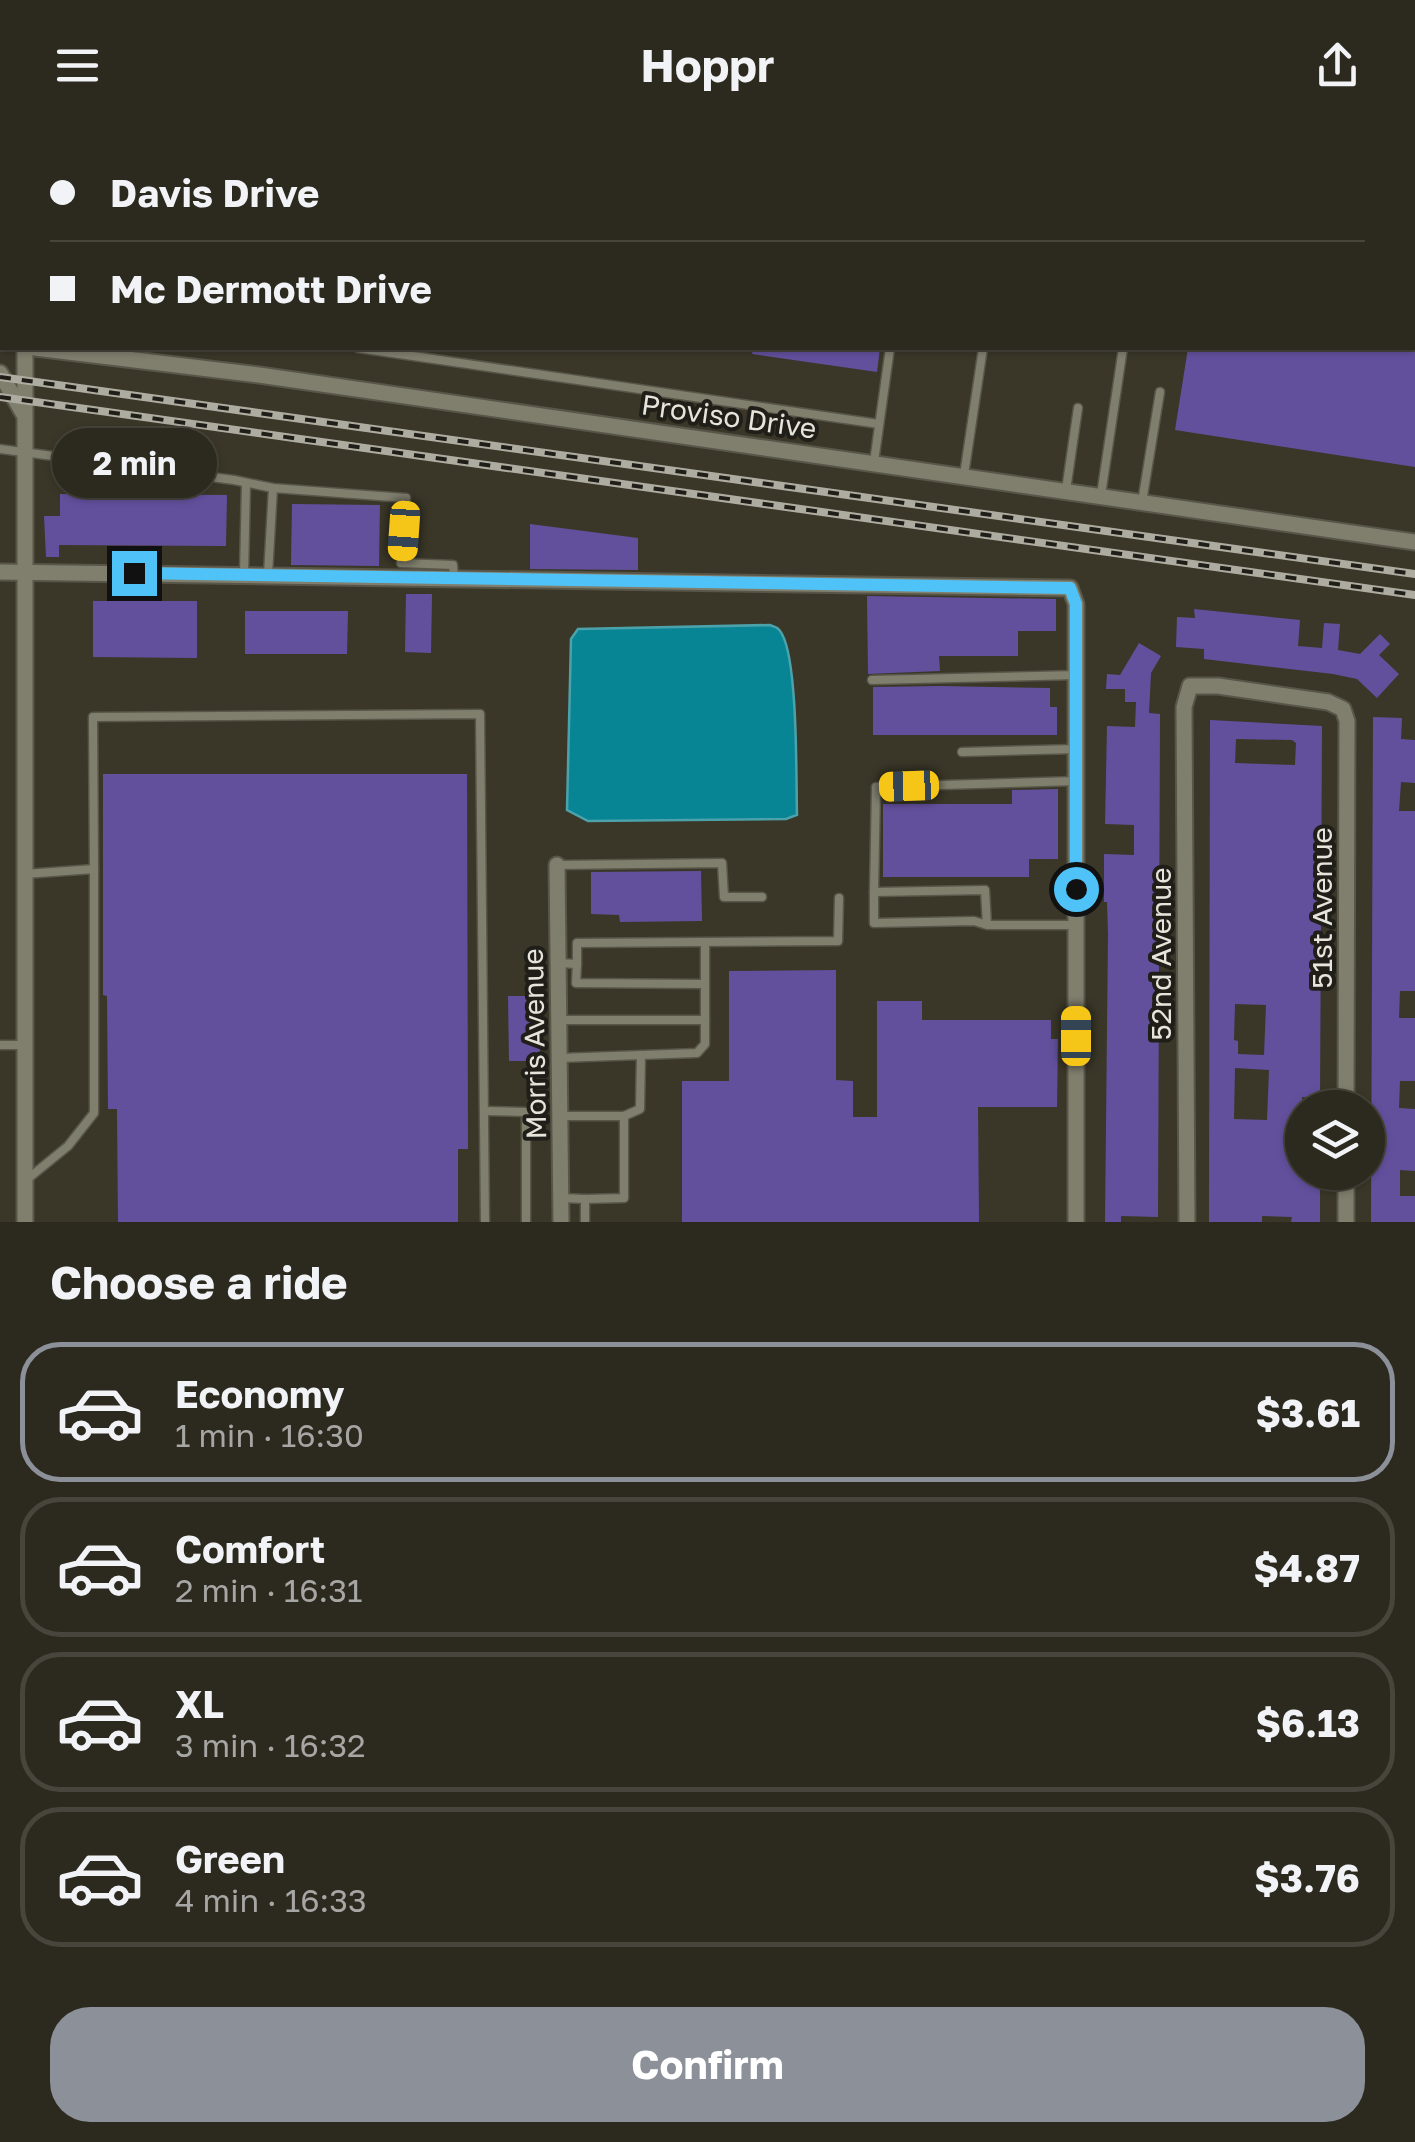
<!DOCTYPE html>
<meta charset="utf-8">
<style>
:root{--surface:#2c291e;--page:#38352b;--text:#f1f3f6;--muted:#a6a6a4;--line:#48453c;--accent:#8c9099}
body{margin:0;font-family:"Golos Text",sans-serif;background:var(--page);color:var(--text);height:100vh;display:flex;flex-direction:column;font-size:38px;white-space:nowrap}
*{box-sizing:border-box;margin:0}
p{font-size:32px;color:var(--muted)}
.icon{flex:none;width:55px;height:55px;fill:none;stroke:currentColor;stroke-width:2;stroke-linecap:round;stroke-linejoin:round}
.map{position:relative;height:1092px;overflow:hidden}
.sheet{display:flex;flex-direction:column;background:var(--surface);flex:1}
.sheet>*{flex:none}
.guide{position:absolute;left:0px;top:0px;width:1415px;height:220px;box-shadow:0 2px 8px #0004,0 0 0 2px var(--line);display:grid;align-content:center;height:220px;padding:0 50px;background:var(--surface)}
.controls{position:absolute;left:1285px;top:960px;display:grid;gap:20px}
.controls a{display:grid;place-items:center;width:100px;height:100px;border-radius:50%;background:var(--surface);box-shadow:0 2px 8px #0004,0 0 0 2px var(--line);font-size:50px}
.end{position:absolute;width:45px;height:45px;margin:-22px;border:12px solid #4fc3f7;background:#111;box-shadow:0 0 0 5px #111}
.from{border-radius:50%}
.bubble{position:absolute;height:70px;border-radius:35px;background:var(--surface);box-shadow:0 2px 8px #0004,0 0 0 2px var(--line);font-size:32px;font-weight:700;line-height:70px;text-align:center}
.car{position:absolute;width:30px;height:60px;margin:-30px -15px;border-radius:12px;box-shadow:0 0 8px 2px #0007;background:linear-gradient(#f5c518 24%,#345 0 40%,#f5c518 0 76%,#345 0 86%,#f5c518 0)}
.guide b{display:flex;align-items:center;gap:35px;height:95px;font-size:38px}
.guide b+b{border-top:2px solid var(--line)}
.guide i{width:25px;height:25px;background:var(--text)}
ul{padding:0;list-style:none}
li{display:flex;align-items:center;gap:30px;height:140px;margin:0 20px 15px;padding:0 30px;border:5px solid var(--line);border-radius:40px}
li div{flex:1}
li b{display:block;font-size:38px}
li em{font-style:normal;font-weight:700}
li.selected{border-color:var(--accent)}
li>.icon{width:90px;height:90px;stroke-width:1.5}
h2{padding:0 50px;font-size:45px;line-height:120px}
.action{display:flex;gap:20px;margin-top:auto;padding:20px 50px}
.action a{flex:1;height:115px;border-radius:40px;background:var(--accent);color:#fff;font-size:40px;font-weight:700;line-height:115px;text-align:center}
header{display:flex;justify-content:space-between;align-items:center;height:130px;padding:0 50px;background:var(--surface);font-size:45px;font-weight:700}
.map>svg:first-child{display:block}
.water{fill:#088595;stroke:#4ba2aa;stroke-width:2.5}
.building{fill:#63509d;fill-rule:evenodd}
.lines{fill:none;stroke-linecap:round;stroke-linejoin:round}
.lane-casing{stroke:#585649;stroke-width:11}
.street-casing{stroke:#585649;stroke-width:19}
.lane{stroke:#807e6d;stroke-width:8}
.street{stroke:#807e6d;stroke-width:15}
.rail-casing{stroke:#aeaca1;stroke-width:8}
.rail{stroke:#201e18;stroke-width:4;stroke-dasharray:11;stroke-linecap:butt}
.route{stroke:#4fc3f7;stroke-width:12}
.labels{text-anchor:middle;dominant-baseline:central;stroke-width:8;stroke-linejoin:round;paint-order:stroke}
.street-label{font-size:28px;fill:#e6e4db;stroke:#201e18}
</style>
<header><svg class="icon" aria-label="menu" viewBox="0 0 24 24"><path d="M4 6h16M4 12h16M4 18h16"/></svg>Hoppr<svg class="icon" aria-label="share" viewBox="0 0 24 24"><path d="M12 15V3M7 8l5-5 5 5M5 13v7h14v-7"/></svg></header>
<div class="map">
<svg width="1415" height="1092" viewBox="0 0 1415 1092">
<rect width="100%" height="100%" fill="#3a3728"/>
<path class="water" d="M770,495c7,3 8,2 12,9 16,29 14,143 15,181l-11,4 -198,2 -21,-11 4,-171 7,-10z"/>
<g class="building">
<polygon points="753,218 880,218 877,242 752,224"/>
<polygon points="1188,218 1415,218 1415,337 1175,300"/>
<polygon points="60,364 227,365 226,416 59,415 59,427 46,427 44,386 60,386"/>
<polygon points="292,374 380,375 379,436 291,435"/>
<polygon points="530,394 638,408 638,440 530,439"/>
<polygon points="406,464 432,464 431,523 405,522"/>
<polygon points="867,466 1056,469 1056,501 1018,501 1018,526 939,526 940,541 868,544"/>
<polygon points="93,471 197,471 197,528 93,527"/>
<polygon points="1194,479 1300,490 1298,516 1322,518 1324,493 1340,494 1338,520 1360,524 1380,504 1390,514 1379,525 1399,544 1377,568 1357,549 1333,544 1204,529 1204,519 1176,517 1177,487 1195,488"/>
<polygon points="245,481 348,481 347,524 245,524"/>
<polygon points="1139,513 1161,526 1151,543 1149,583 1160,584 1158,1087 1121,1086 1121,1092 1105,1092 1108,804 1107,772 1104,772 1104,724 1134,725 1134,695 1105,694 1107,596 1135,597 1136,572 1125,572 1125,559 1106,559 1107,544 1120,545"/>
<polygon points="940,556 1050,558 1050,577 1057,577 1057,605 873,605 873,557"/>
<polygon points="1373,587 1402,588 1401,609 1415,610 1415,653 1401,652 1399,681 1415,681 1415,861 1400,861 1399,888 1415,888 1415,951 1400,951 1399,978 1415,979 1415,1041 1400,1040 1400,1066 1415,1066 1415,1092 1371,1092"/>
<path d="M1210,590l112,6 -2,372 -18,-1v79h18v46h-29l1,-5 -30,-1v6h-53zM1236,609l56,1 4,3 -1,22 -60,-2zM1235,874l31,1 -2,50 -26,-1v-13l-4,-1zM1235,938l34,2 -2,50 -33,-1z"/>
<polygon points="103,644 467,644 468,1019 458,1019 458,1092 118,1092 117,979 108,979 107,866 103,865"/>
<polygon points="1058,659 1058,729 1029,729 1029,747 883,747 883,674 1012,674 1012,660"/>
<polygon points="701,741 702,791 620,792 619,785 591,784 591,742"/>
<polygon points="836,840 836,950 853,951 853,987 877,987 877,871 922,871 922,890 1051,890 1051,909 1058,909 1057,977 978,977 979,1092 682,1092 682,951 729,951 729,841"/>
<polygon points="508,866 540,866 540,931 509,931"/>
</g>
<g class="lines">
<defs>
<g id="lane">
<polyline points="725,0 741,2"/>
<polyline points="134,2 135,0"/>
<polyline points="358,218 879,294"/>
<polyline points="0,319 234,350 273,358 406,368 401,433 453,435 454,448"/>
<polyline points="874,332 890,218"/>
<polyline points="964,345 983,218"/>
<polyline points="1066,360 1078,278"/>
<polyline points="1101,365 1123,218"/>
<polyline points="1142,372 1160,262"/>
<polyline points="244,444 246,353"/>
<polyline points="268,444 273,358"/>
<polyline points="872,550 1076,545"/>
<polyline points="962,622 1076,619"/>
<polyline points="557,735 722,733 724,767 762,767"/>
<polyline points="94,739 93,587 480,584 485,1092"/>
<polyline points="25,744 94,739 94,983 68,1016 25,1051"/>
<polyline points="874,762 876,657 1076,651"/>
<polyline points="987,795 985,760 874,762 874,793 974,791 987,795 1076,795"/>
<polyline points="705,812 705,854"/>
<polyline points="558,833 577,834 577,813 838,811 839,768"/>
<polyline points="559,890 705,890"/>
<polyline points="0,915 24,915"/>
<polyline points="559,928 697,923 705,914 705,854 576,853 577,834"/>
<polyline points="485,981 526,982 526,1092"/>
<polyline points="560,986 624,986 624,1068 585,1069"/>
<polyline points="624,986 640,979 641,925"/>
<polyline points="562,1068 585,1069 585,1092"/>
</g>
<g id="street">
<polyline points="0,212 2,212"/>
<polyline points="25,218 25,1092"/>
<polyline points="35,218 259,245 1415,412"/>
<polyline points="0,243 23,283"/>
<polyline points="0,442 1070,458 1076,474 1076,1092"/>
<polyline points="557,735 561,1092"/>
<polyline points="1187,1092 1184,577 1190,556 1218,556 1328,572 1343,579 1347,591 1346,978"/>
<polyline points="1346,1092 1346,1042"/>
</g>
</defs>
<use href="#lane" class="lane-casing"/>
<use href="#street" class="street-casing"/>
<use href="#lane" class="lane"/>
<use href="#street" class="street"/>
<defs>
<g id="rail">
<polyline points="638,0 656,2"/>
<polyline points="931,0 941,2"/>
<polyline points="1412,91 1415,91"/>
<polyline points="0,247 1415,444"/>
<polyline points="0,267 1415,465"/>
</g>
</defs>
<use href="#rail" class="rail-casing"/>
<use href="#rail" class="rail"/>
</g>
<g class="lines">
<polyline class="route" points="134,443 1070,458 1076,474 1076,759"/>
</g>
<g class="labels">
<g class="street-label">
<text transform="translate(729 286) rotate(8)">Proviso Drive</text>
<text transform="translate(1321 778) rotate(-90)">51st Avenue</text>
<text transform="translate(1160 824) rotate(-90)">52nd Avenue</text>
<text transform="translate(534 914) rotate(-91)">Morris Avenue</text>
</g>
</g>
</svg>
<div class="controls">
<a><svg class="icon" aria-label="layers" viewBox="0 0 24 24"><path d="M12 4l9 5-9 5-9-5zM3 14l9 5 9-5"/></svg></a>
</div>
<i class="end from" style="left:1076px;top:759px"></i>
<i class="end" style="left:134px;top:443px"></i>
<div class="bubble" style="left:52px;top:298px;width:165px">2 min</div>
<i class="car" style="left:404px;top:401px;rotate:184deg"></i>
<i class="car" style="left:909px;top:656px;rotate:268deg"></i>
<i class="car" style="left:1076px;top:906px;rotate:0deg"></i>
<div class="guide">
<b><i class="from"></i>Davis Drive</b>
<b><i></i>Mc Dermott Drive</b>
</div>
</div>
<section class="sheet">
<h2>Choose a ride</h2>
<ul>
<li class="selected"><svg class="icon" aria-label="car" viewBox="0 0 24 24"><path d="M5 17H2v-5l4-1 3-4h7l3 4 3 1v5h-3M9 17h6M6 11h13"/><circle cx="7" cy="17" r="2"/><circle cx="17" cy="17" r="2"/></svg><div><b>Economy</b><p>1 min · 16:30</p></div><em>$3.61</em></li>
<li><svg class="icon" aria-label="car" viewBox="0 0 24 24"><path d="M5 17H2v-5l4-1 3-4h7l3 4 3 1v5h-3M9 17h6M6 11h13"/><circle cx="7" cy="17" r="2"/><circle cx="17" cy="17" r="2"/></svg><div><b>Comfort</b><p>2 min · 16:31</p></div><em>$4.87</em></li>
<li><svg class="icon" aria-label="car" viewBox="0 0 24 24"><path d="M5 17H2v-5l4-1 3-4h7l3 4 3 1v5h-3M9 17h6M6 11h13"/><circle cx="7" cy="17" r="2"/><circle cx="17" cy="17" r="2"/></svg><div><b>XL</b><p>3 min · 16:32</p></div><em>$6.13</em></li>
<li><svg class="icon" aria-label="car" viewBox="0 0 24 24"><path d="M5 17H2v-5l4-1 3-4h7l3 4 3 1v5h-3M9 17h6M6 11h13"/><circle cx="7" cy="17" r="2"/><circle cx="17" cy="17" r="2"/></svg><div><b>Green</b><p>4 min · 16:33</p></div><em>$3.76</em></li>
</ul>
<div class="action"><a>Confirm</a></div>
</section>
